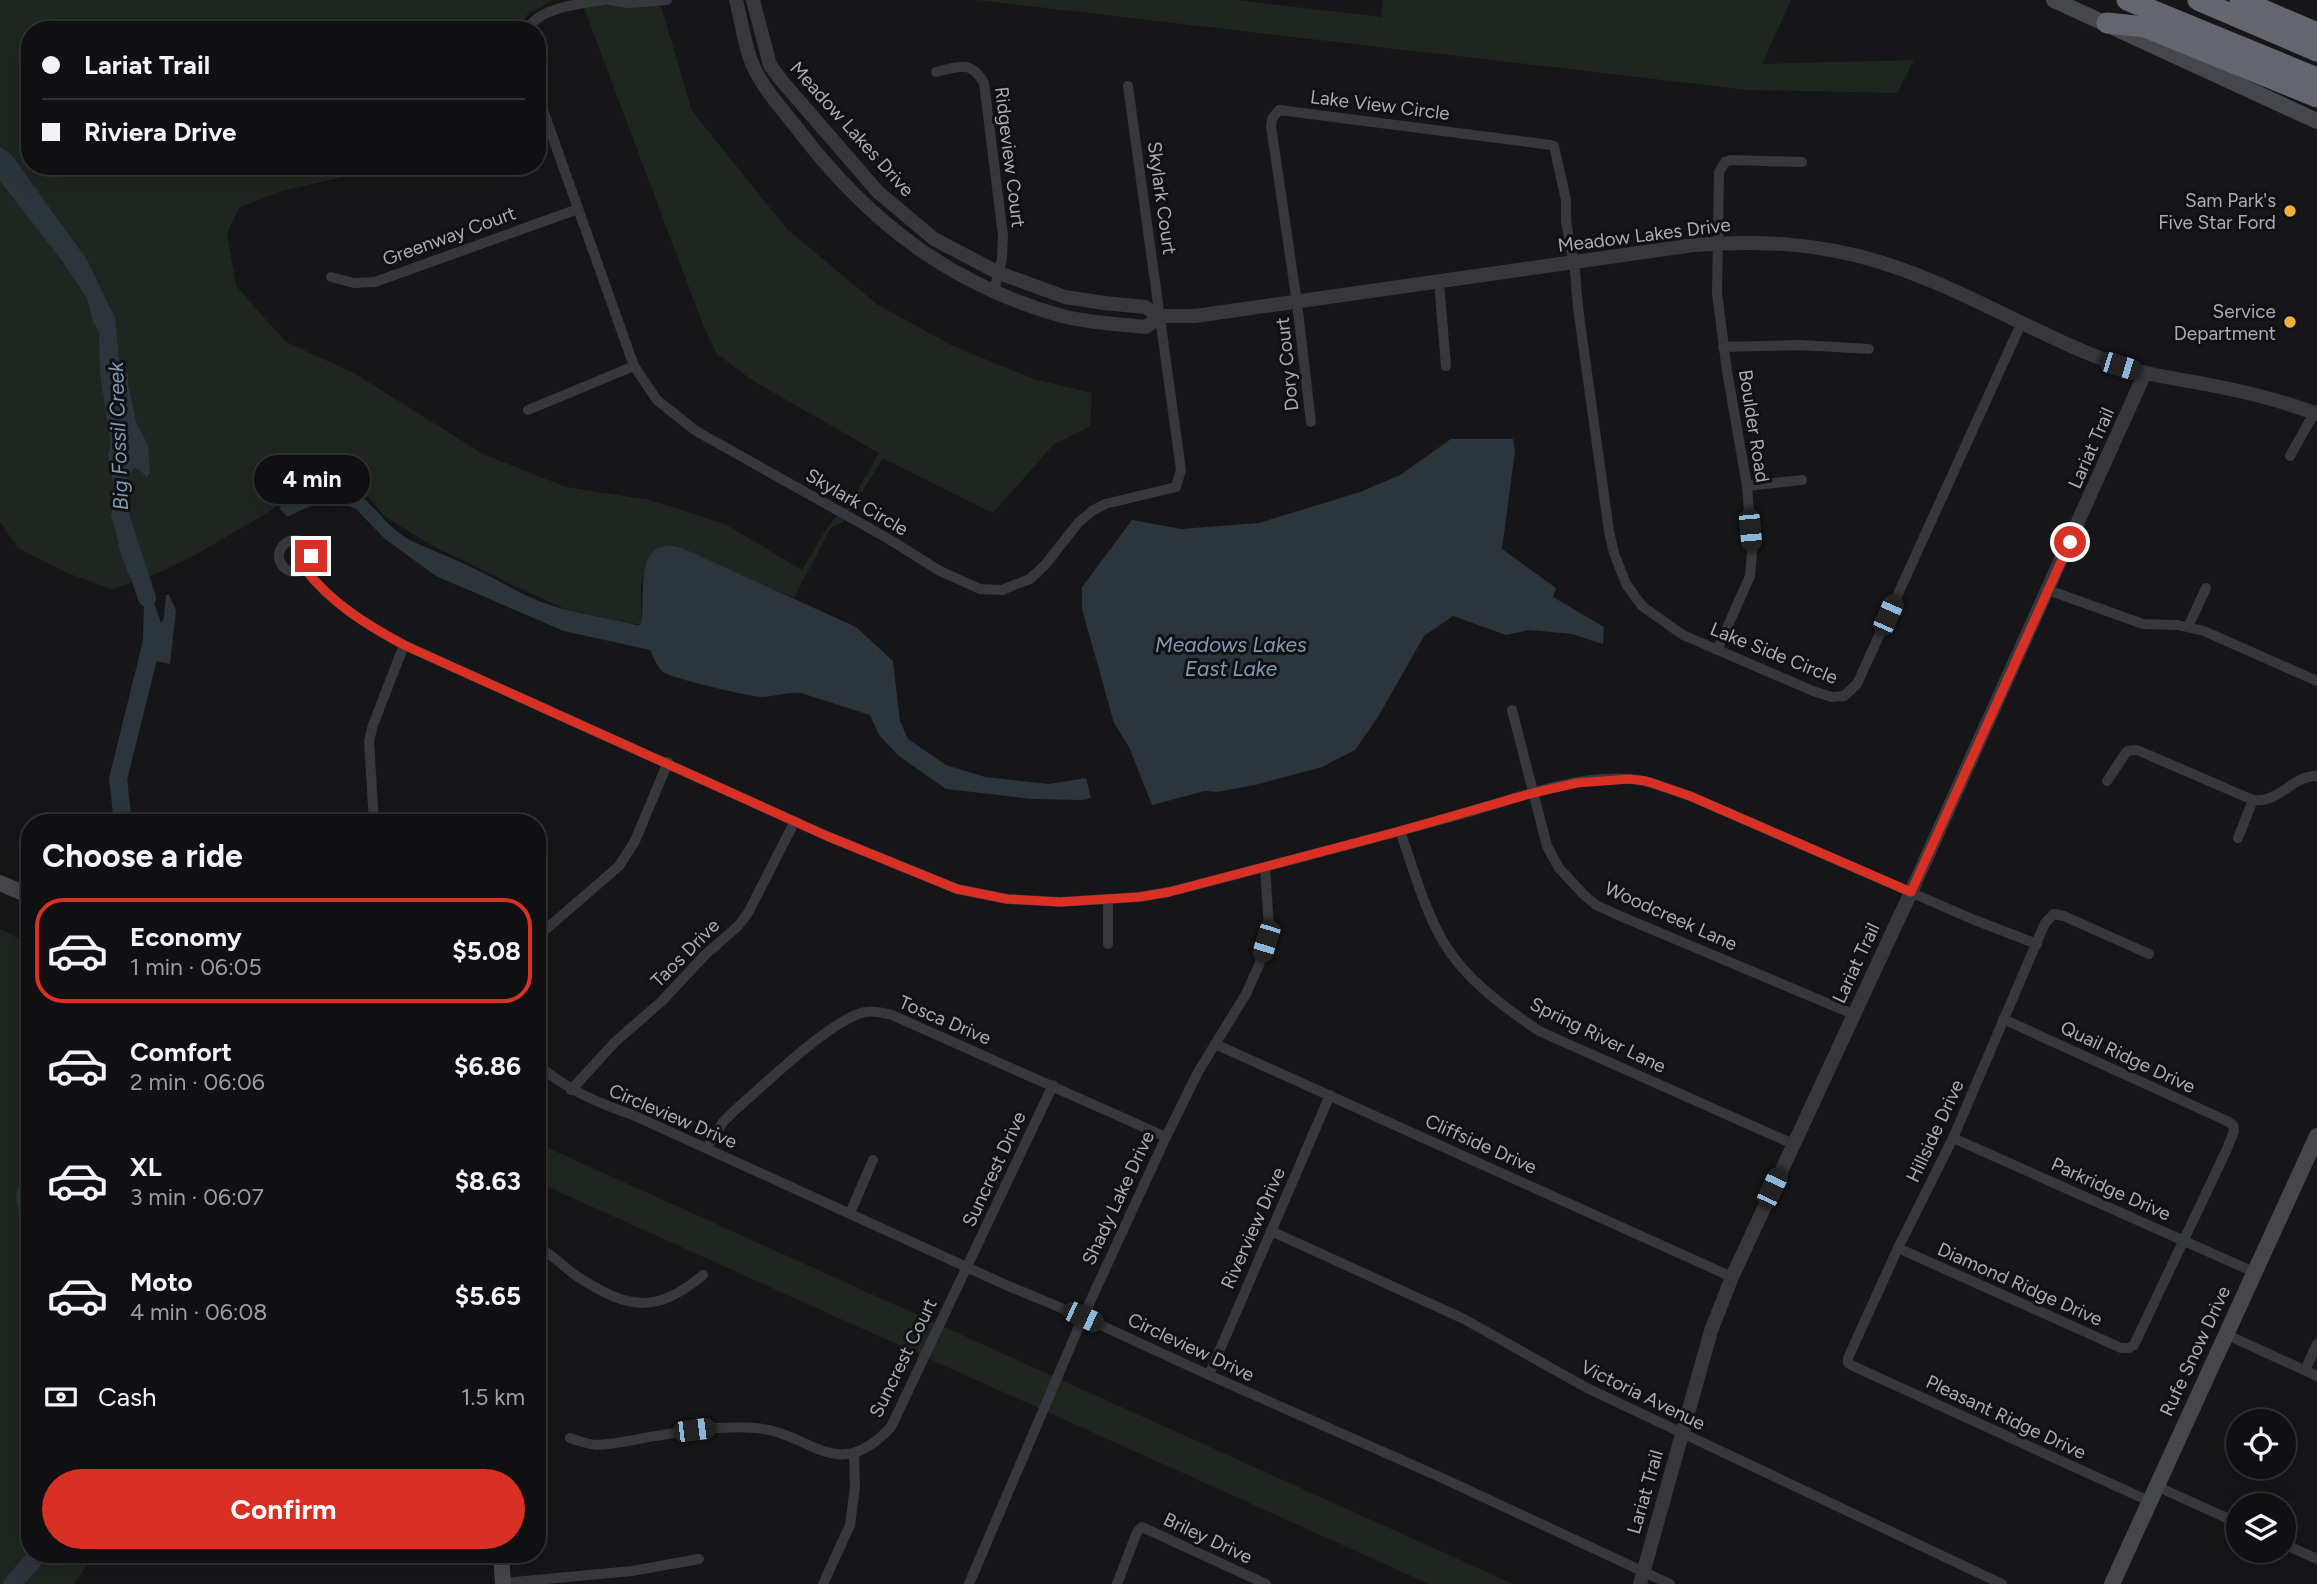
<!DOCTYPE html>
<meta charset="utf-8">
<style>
:root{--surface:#101012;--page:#1e1e20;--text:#f1f3f6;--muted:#9c9d9f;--line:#303032;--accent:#d93025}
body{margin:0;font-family:Figtree,sans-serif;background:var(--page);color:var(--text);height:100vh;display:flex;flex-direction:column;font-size:26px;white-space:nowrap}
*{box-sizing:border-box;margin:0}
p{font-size:23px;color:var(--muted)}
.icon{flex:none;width:38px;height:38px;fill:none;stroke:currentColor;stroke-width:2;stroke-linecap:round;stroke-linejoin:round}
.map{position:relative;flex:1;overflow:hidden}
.side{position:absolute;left:21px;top:814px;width:525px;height:749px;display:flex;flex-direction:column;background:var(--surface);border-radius:28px;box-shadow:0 7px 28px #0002,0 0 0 2px var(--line)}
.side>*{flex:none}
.banner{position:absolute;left:21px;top:21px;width:525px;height:154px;border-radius:28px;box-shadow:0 7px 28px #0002,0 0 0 2px var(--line);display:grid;align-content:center;height:154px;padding:0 21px;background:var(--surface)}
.tools{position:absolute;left:2226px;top:1409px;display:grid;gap:14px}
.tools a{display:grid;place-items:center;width:70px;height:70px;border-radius:50%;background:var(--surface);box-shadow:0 7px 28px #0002,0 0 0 2px var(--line);font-size:35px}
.end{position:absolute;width:32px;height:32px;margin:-16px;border:9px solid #d93025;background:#fff;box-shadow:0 0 0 4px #fff}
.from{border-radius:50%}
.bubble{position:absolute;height:49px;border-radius:24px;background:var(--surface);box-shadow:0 7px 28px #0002,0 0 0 2px var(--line);font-size:23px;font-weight:700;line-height:49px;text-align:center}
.car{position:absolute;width:21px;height:42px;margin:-21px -10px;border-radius:9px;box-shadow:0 0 5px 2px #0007;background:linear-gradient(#222 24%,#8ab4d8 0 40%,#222 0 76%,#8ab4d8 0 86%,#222 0)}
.banner b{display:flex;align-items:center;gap:24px;height:66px;font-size:26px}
.banner b+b{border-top:2px solid var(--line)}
.banner i{width:18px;height:18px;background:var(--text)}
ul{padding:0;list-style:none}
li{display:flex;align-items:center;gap:21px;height:105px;margin:0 14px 10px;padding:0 7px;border:4px solid transparent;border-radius:28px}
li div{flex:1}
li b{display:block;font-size:26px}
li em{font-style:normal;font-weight:700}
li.selected{border-color:var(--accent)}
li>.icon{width:63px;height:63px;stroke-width:1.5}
h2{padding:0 21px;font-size:32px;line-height:84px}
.pay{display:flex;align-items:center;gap:18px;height:77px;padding:0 21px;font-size:26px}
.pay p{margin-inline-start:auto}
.primary-button{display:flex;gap:14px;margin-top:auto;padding:14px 21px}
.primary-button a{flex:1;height:80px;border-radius:42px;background:var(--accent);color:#fff;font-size:28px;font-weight:700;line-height:80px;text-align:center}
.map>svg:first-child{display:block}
.green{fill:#1e261f}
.water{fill:#2c353c}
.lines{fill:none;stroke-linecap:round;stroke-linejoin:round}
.river{stroke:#2c353c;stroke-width:18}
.minor{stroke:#37383d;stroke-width:10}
.tertiary{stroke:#37383d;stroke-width:14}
.secondary{stroke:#45474d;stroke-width:16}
.motorway{stroke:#63666e;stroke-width:21}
.route{stroke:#d93025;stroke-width:9}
.poi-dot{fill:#f2b134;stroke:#111113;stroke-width:2.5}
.labels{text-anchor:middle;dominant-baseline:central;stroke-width:6;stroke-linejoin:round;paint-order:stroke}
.street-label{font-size:19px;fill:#a8adb8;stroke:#111113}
.poi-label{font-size:19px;fill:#a8adb8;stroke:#111113;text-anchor:end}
.water-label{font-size:21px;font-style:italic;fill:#7f9bb3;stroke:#111113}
</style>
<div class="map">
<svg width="2317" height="1584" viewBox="0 0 2317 1584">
<rect width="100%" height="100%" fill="#161618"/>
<g class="green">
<polygon points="0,0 553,0 527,15 518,30 30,30 30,166 389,166 279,192 239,208 227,233 236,286 286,342 354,373 483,454 566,487 650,500 725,524 802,570 824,533 833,520 848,507 879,453 755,382 717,354 703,325 581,0 661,6 692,111 787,229 878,305 953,346 1034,379 1092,393 1090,426 1053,445 993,513 883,458 843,522 830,529 794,598 702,559 682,548 646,566 641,586 641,625 567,610 515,586 431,545 384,516 370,499 351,485 328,479 305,486 267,513 195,555 158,573 112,590 70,574 18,548 0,522"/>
<polygon points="977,0 1237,0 1381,17 1383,0 1791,0 1762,64 1914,60 1897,93 1748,90"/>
<polygon points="0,929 30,943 30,1554 94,1554 74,1584 0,1584"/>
<polygon points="537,1143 1513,1584 1429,1584 537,1182"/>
</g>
<g class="water">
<polygon points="0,147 11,154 87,260 115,318 119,360 128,374 128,384 136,422 148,445 150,472 147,477 140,470 134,468 124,483 124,519 129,551 136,570 155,605 161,623 164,618 166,595 169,595 176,610 170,664 142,658 144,607 140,593 128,573 120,552 115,526 116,502 108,453 111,445 100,372 99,332 93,321 87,298 63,262 0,181"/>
<polygon points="1451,439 1513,439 1515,451 1502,549 1556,588 1553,597 1604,627 1603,644 1572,634 1529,630 1506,635 1453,616 1424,636 1378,717 1355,750 1322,767 1255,785 1217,792 1205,791 1152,805 1129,747 1114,723 1082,609 1082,587 1132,520 1181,529 1259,523 1360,492 1400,475"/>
<path d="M325,483c52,7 50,42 91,60 23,10 46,19 69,31 20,10 40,23 62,30 29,10 60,13 89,21h5c6,-29 -10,-91 41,-77l174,79 37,34 7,60 8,18 38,26 39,12 64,7 37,-6 5,20 -8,2 -51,-1 -86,-10 -47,-33 -20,-21 -9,-20 -69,-22c-13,-1 -25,3 -38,4 -12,0 -88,-18 -98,-24 -8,-5 -11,-15 -15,-23l-86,-19 -128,-55 -51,-37 -29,-30 -16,-6h-23l-30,14 -8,-9 28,-20z"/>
</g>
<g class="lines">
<g class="river">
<polyline points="120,515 147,598"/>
<polyline points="123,822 118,779 153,638"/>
<polyline points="30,1186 25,1194 30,1226"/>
<polyline points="12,1584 39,1554"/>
</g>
<g class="minor">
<polyline points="609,0 629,3 667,0"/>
<path d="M527,30c12,-23 53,-26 76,-30"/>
<path d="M936,72c22,-5 35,-13 48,11l19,153 -1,22 -8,33"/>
<polyline points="537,93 634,366 657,400 696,431 887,538 940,571 980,589 1002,590 1030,579 1045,565 1078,523 1092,511 1105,504 1176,487 1181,470 1128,86"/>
<polyline points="331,277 354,283 375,282 578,209"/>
<polyline points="1439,282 1446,366"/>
<polyline points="1723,347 1800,345 1869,349"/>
<polyline points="528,410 634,366"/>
<polyline points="1311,422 1297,303 1271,126 1272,119 1279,110 1551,145 1554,146 1566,200 1566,221 1575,271 1578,308 1609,531 1614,553 1626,584 1642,606 1683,635 1813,691 1832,697 1844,696 1857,684 2021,324"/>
<polyline points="2290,456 2314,413"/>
<polyline points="1747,486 1802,480"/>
<circle cx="295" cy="556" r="16"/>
<path d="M305,569c26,34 62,56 99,76l423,191 130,53 50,10 53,3 79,-5 30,-5c96,-25 193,-50 289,-77 55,-15 113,-40 171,-36 21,1 42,11 61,17l282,123 65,25"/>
<polyline points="2048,590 2143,624 2178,625 2204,631 2317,681"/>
<polyline points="2188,627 2206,588"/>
<polyline points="1717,650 1750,576 1752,552 1747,486 1727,371 1717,293 1719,172 1725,162 1731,160 1802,162"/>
<polyline points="1512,710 1547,846 1559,868 1584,895 1596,905 1620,916 1853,1014"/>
<path d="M2107,781l20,-30 10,-1 116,50c28,3 39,-25 64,-24"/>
<polyline points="374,822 369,741 373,725 404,645"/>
<polyline points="454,822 459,822"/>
<path d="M1400,831c13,37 24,78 44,112 22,37 60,64 95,88l254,113"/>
<polyline points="2238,838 2253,800"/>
<polyline points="537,937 619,866 635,841 668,762"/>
<polyline points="1108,944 1108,899"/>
<polyline points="2149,954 2064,916 2054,914 2045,923 1953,1138 1898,1248 1848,1358 1848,1363 1853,1366 2149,1501"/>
<polyline points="1215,1044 1732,1277"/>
<path d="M537,1064c29,25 60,39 96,51l373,170 77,32 126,58 231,102 230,107"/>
<polyline points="571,1090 615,1042 662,1001 705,955 738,926 748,913 795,821"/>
<polyline points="1953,1138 2254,1272"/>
<path d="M707,1148l16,-26 10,-10c29,-25 98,-93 132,-100 9,-2 18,1 27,3l274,122"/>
<polyline points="850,1213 873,1160"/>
<polyline points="1271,1231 1464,1319 1587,1388 2002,1584"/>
<path d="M537,1247c18,8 28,22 44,32 50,31 76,34 122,-4"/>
<polyline points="1898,1248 2121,1348 2129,1348 2134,1345 2227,1149 2234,1131 2233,1125 2227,1121 2003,1019"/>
<polyline points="2225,1334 2317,1376"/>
<polyline points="2305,1370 2317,1344"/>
<polyline points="1209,1375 1330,1095"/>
<path d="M570,1438c9,3 17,6 26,7 15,0 33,-4 48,-7 37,-6 73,-13 111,-10 57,4 81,58 136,-1l162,-342"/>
<polyline points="2156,1486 2238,1523"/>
<polyline points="2284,1544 2317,1559"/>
<polyline points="503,1583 632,1571 699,1559"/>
<polyline points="823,1584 850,1525 855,1487 854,1453"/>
<polyline points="969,1584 1083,1317 1166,1137 1198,1072 1246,994 1259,965 1269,927 1265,867"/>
<polyline points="1117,1584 1137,1532 1142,1527 1266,1584"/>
</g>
<g class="tertiary">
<path d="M736,0c6,23 9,51 20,72 11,22 30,41 44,60 69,90 151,153 262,184 27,7 56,8 84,11l14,-11"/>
<path d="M753,0l17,65 11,15 97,112 56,47 65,34 66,24 39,6 41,4 15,9h35l499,-71c65,-5 127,-2 189,18 83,26 157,75 239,103 30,11 62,13 93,20 35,7 69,15 102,28"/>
<polyline points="1640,1584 1711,1331 1732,1277 1911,892 2145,373"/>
</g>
<g class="secondary">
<polyline points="2054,0 2317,121"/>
<polyline points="0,883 30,896"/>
<polyline points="501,1554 503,1584"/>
<polyline points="2112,1584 2317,1136"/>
</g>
<g class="motorway">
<polyline points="2127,0 2317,78"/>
<polyline points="2198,0 2317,51"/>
<polyline points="2240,0 2317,33"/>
<polyline points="2107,23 2145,27 2317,97"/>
</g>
</g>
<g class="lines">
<path class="route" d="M311,556l-2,9 -4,4c26,34 62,56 99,76l423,191 130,53 50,10 53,3 79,-5 30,-5 231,-61 133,-38 44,-10 52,-4 17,2 44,15 221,96 159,-350"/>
</g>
<g class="poi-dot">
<circle cx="2290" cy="211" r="7"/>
<circle cx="2290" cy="322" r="7"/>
</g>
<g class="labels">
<g class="street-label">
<text transform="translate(1380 105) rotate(7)">Lake View Circle</text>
<text transform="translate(852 129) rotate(48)">Meadow Lakes Drive</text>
<text transform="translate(1010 157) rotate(83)">Ridgeview Court</text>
<text transform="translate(1162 198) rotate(82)">Skylark Court</text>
<text transform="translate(1644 235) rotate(-7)">Meadow Lakes Drive</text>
<text transform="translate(449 236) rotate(-20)">Greenway Court</text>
<text transform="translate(1287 364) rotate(-96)">Dory Court</text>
<text transform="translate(1754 426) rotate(81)">Boulder Road</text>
<text transform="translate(2091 448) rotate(-66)">Lariat Trail</text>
<text transform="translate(857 502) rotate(30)">Skylark Circle</text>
<text transform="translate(1774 653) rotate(22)">Lake Side Circle</text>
<text transform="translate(1671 916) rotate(24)">Woodcreek Lane</text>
<text transform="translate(685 953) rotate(-45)">Taos Drive</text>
<text transform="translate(1856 963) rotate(-65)">Lariat Trail</text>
<text transform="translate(945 1020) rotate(23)">Tosca Drive</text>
<text transform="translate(1598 1035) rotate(26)">Spring River Lane</text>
<text transform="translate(2128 1057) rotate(25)">Quail Ridge Drive</text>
<text transform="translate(673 1116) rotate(23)">Circleview Drive</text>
<text transform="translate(1935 1131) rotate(-65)">Hillside Drive</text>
<text transform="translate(1481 1144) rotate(24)">Cliffside Drive</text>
<text transform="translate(994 1169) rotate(-65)">Suncrest Drive</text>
<text transform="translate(2111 1189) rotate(24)">Parkridge Drive</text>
<text transform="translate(1118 1198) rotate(-65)">Shady Lake Drive</text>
<text transform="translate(1253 1228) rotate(-66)">Riverview Drive</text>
<text transform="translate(2020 1284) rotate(24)">Diamond Ridge Drive</text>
<text transform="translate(1191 1347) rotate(25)">Circleview Drive</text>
<text transform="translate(2195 1351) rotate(-65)">Rufe Snow Drive</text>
<text transform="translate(903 1358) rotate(-64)">Suncrest Court</text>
<text transform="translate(1643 1395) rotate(26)">Victoria Avenue</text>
<text transform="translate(2006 1417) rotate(25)">Pleasant Ridge Drive</text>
<text transform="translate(1645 1492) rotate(-74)">Lariat Trail</text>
<text transform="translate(1208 1538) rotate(25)">Briley Drive</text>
</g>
<g class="poi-label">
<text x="2276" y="200">Sam Park's<tspan x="2276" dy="22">Five Star Ford</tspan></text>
<text x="2276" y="311">Service<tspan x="2276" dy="22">Department</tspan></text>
</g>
<g class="water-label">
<text transform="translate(118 436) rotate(-92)">Big Fossil Creek</text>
<text x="1231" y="644">Meadows Lakes<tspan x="1231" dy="24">East Lake</tspan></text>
</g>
</g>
</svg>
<div class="tools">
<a><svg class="icon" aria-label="locate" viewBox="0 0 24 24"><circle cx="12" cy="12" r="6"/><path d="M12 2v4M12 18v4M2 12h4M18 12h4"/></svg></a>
<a><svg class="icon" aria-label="layers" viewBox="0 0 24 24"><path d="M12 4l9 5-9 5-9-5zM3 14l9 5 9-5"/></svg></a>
</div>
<i class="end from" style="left:2070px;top:542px"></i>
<i class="end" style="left:311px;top:556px"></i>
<div class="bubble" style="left:254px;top:455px;width:116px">4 min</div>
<i class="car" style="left:2120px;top:366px;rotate:107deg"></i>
<i class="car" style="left:1750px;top:530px;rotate:175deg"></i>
<i class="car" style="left:1888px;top:615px;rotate:24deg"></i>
<i class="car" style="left:1266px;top:941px;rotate:197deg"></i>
<i class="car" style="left:1772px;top:1188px;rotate:25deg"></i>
<i class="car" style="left:1083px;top:1317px;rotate:115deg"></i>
<i class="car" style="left:694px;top:1430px;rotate:83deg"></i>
<div class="banner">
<b><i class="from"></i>Lariat Trail</b>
<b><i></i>Riviera Drive</b>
</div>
<section class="side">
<h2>Choose a ride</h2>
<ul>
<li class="selected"><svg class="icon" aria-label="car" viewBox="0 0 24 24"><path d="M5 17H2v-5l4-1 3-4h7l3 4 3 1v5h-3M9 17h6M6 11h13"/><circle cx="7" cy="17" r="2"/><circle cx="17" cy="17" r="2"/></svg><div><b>Economy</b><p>1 min · 06:05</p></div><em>$5.08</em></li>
<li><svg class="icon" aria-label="car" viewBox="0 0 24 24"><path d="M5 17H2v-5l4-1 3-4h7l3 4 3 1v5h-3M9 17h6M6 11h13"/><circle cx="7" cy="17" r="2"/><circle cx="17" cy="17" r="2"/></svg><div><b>Comfort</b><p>2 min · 06:06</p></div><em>$6.86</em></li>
<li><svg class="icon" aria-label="car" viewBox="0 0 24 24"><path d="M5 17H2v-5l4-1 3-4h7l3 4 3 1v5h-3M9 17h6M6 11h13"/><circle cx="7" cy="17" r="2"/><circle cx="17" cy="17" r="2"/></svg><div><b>XL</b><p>3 min · 06:07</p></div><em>$8.63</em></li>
<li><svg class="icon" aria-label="car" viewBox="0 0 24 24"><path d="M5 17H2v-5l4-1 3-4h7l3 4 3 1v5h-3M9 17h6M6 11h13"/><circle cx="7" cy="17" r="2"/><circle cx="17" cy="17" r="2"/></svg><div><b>Moto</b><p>4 min · 06:08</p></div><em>$5.65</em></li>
</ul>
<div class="pay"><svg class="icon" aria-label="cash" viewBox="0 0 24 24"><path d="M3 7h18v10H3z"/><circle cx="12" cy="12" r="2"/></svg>Cash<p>1.5 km</p></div>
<div class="primary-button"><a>Confirm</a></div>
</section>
</div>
